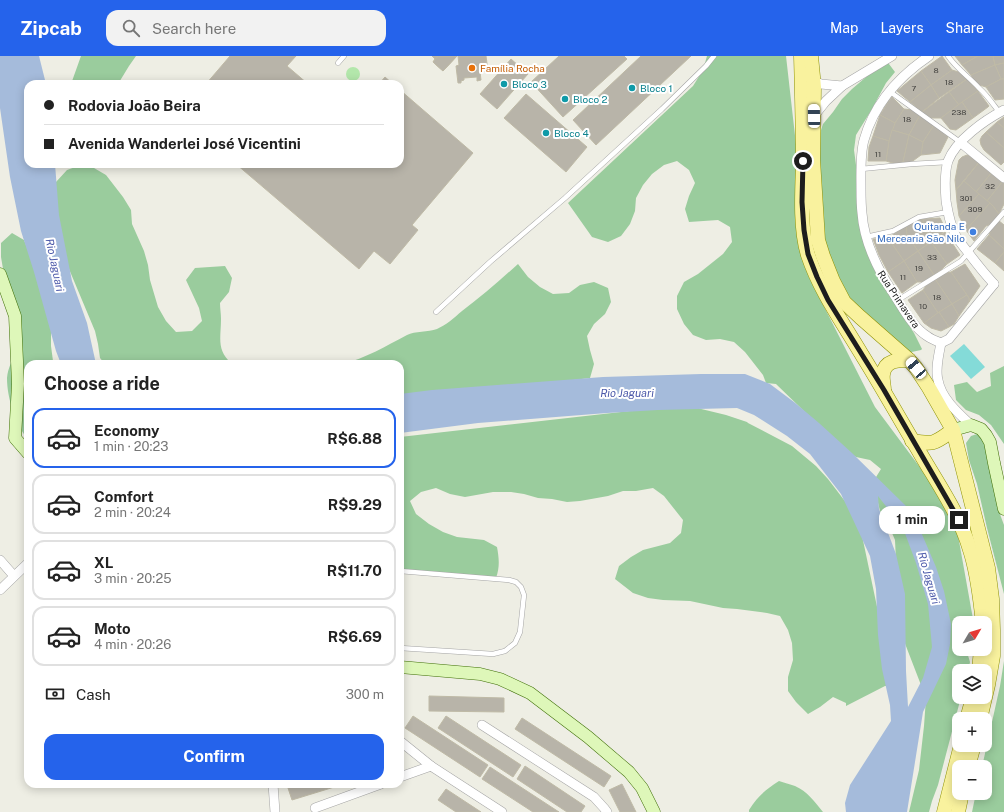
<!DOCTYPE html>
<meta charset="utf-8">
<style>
:root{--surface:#fff;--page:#f2f2f2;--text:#222;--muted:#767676;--line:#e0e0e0;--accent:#2563eb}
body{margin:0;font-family:"Public Sans",sans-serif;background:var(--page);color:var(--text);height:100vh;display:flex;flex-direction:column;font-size:15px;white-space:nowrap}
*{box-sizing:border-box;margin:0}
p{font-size:13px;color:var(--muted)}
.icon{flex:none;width:22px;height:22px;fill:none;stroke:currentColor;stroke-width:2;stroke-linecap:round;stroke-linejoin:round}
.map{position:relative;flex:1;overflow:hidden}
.sheet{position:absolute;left:24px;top:304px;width:380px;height:428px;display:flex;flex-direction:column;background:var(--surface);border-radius:12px;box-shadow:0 2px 10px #0003}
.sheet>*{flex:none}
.banner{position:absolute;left:24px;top:24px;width:380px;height:88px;border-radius:12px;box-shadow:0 2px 10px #0003;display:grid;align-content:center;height:88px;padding:0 20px;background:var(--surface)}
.needle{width:26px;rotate:52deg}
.tools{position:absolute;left:952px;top:560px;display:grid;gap:8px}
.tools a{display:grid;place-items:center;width:40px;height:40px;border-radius:8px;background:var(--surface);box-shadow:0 2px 10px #0003;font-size:20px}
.end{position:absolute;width:18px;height:18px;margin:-9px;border:5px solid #1d1d1d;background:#fff;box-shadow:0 0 0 2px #fff}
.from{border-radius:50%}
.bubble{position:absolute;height:28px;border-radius:12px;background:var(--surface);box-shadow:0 2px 10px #0003;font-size:13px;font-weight:700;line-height:28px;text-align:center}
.car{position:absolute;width:12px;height:24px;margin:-12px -6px;border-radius:5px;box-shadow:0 0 3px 1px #0007;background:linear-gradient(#fff 24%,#345 0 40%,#fff 0 76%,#345 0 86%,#fff 0)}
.banner b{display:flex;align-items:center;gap:14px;height:38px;font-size:15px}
.banner b+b{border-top:1px solid var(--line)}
.banner i{width:10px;height:10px;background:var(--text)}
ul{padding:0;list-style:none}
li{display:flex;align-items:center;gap:12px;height:60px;margin:0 8px 6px;padding:0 12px;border:2px solid var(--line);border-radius:12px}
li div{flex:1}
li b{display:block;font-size:15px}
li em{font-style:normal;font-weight:700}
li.on{border-color:var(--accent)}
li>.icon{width:36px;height:36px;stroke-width:1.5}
h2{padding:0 20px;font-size:18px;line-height:48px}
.pay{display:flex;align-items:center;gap:10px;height:44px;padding:0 20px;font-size:15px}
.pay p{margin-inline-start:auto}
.action{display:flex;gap:8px;margin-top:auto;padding:8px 20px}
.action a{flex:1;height:46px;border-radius:12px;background:var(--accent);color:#fff;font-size:16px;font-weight:700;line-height:46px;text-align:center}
header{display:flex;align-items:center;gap:24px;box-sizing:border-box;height:56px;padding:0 20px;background:var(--accent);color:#fff}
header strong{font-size:19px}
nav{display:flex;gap:22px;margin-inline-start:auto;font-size:14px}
.search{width:280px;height:36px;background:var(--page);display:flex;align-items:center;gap:10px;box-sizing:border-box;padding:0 14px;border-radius:12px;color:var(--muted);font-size:15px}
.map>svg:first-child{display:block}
.grass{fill:#b3e7ab}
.forest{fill:#9acc9d}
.pitch{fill:#84dbd8}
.water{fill:#a5bbdb;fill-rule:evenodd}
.building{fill:#b8b4a9;stroke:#bfbaa6}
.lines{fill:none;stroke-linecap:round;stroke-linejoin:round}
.lane-casing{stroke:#a4a4a4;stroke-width:5.5}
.street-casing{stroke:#a4a4a4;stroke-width:10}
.secondary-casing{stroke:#407008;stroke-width:13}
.primary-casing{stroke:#8e9205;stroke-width:15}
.lane{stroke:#fff;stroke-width:4.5}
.street{stroke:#fff;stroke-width:9}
.secondary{stroke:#def7b9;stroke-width:12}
.primary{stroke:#f9f29e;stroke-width:14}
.route{stroke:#1d1d1d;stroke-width:5}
.food-dot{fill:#e8710a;stroke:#fff;stroke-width:1.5}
.culture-dot{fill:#0f9aa8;stroke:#fff;stroke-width:1.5}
.shop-dot{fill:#3f7fe0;stroke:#fff;stroke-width:1.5}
.labels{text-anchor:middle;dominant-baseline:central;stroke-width:4;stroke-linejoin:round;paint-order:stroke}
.number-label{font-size:8px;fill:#444340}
.food-label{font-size:10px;fill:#c56008;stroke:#fff;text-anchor:start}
.culture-label{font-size:10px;fill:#0d838f;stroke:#fff;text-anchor:start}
.shop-label{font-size:10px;fill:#366cbe;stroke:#fff;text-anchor:end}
.street-label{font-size:10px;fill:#1d1d1d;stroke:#fff}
.water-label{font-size:11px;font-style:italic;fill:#4d5aaa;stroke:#fff}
</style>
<header>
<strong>Zipcab</strong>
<div class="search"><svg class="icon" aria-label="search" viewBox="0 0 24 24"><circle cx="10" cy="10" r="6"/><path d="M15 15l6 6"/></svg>Search here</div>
<nav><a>Map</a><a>Layers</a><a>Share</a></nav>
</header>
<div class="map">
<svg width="1004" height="756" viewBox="0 0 1004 756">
<rect width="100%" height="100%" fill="#eeeee4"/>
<circle class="grass" cx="353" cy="18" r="7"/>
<g class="forest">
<polygon points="81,0 136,0 129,10 118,28 71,28"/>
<polygon points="707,0 786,0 804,159 808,205 808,219 875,351 954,457 973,563 972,567 959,567 959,593 966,593 970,606 968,615 959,615 959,641 961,641 938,729 932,745 929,756 909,756 919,714 924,670 926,642 899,572 895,484 889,470 880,455 873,426 881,413 870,404 856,401 842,392 776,328 766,327 763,319 745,296 734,286 720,283 706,284 693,279 684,268 677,253 677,240 684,226 698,218 723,198 732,186 730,171 718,164 689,166 685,153 689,140 695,127 689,114 677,105 664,109 652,118 643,129 636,142 635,155 630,168 621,180 608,186 592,181 568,147 693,30 703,14"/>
<polygon points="886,4 895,16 886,27 872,53 856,79 854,94 864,169 899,254 914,277 922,293 921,294 907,297 845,241 822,183 818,83 823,68 833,56 842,43 852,33"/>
<path d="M81,109l13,3 12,7 17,22 8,13 1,14 12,27 4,14 2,15 8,27 8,14 10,11 16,-1 10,-10 -3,-13 -13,-28 9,-12 30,-2 7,12 -3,14 -9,11c0,5 1,11 1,16 0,19 -5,31 11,45h-127l-5,-6 -2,-14 -3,-13 -39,-93v-56l11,-12z"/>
<path d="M12,177l12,7 27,66v40l2,15 1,3h-26v76c-12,-16 -21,-41 -21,-62 1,-10 5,-18 10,-26l-16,-95v-14z"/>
<path d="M518,208l10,13 12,10 13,7 16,-1 11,-8 14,-3 14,6 3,14 -6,12 -11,10 -7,12 3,14 4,14 -4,14 -190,23v-37h-57c23,-6 43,-18 64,-29 8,-4 21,-3 30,-6 9,-4 17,-11 25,-18 19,-14 38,-31 56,-47z"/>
<polygon points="1004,310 1004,388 991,369 979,359 966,354 956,344 954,329 967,326 977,336 991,330 990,317"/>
<path d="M674,350l19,1 33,8 21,7 1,1 44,23 24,20 12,13 26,34 6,13 32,152 1,8h-8l-39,20v-3l-13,-6 -13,10 -12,7 -12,-12 -8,-11v-14l5,-17 -1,-17 -4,-13 -8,-14 -13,-3 -30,-4 -14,-1 -33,-7 -27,-1 -15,-2 -15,-5 -18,-14 4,-13 12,-9 12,-7 27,-7 11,-10 2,-13 -19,-24 -11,-8 -17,3h-13l-15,5 -28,5 -13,1 -15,-3 -14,-1 -14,-4 -13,-2h-18l-28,5 -15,-3 -14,-6 -15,4 -11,9 6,13 13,10 14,8 14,5 27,3 13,7c2,11 3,20 -1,31l-96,-5v-136z"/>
<polygon points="977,378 985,380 998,453 1004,469 1004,538 987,472 977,428 969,404 966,387 971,380"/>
<polygon points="1004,605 1004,756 972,756 976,737 985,737 985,711 982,711 1000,630"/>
<path d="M779,725c5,2 11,3 16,5 12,5 20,16 28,26h-74v-2c9,-14 16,-20 30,-29z"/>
</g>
<polygon class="pitch" points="964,288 985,311 971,323 950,300"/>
<g class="water">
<polygon points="0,0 39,0 46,28 28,28 28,108 55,108 59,159 72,225 87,267 96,308 61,308 56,295 34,216 21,175 10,121 0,52"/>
<path d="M701,318h44l25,10 24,18 25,21 33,30 54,53 12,19 18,42 8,24 7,33 -1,20 -4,20 -23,48 -16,100h-61l-1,-9 5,-18 41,-64 -1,-16 -8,-36 -4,-34 -2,-46 -6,-33 -29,-62 -31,-40 -23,-18 -33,-21 -17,-7 -79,2 -51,3 -129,10 -78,10v-39l32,-4 171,-13zM878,440l25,32 13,35 12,41 4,43 -9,31 -15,29 -2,-36 -1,-77 -9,-40 -17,-45z"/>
</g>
<g class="building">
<polygon points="230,0 296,0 287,10 308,28 206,28"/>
<polygon points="432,0 457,0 443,15 433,6 435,3"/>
<polygon points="438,0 455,0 456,1 443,15 433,6"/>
<polygon points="458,0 486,0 488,15 480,16 481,24 477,25 477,21 464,22 464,24 461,25 461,27 458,27 456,10 459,9"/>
<polygon points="559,0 624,0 627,3 563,61 531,26"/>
<polygon points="641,0 691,0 596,89 573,64"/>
<polygon points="942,0 952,14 931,29 921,15"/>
<polygon points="955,0 978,0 962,9"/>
<polygon points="978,0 993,0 995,9 971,19 962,9"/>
<polygon points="993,0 1004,0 1004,7 995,9"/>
<polygon points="511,3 528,18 497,53 480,38"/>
<polygon points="1004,7 1004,23 1001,23 995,9"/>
<polygon points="995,9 1001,23 986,31 976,28 971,19"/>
<polygon points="952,14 962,17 967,23 939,42 931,29"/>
<polygon points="921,15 931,29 910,46 897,35"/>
<polygon points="385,21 393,28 379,28"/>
<polygon points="967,23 978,35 959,49 949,36"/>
<polygon points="1001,23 1004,23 1004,43 995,44 986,31"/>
<polygon points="931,29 939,42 922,56 910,46"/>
<polygon points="400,34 473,97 412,169 418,174 390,208 374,195 359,213 236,108 400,108"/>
<polygon points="978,35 989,50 988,51 973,62 962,46"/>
<polygon points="949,36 959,49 941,62 931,62 922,56"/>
<polygon points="526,38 587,91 566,116 504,62"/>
<polygon points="892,41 904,53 895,67 880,59 888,46"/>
<polygon points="962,46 973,62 956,74 950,73 941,62"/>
<polygon points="904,53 913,54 920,59 909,79 892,74 895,67"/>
<polygon points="880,59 895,67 889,85 873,80"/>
<polygon points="920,59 934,69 923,86 909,79"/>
<polygon points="1004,61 1004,72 997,66"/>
<polygon points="997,66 1004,72 1004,92 986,76"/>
<polygon points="934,69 948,81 940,97 921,99 923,86"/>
<polygon points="892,74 909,79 903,106 896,108 886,105 889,85"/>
<polygon points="986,76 1004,92 1004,106 1001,109 984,94 981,89 980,84 982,80"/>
<polygon points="909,79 923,86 921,99 910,107 903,106"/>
<polygon points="873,80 889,85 886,105 868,105 869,91"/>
<polygon points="967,99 972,100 980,105 956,134 955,124 958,108 959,104 962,101"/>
<polygon points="980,105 992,116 976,136 964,125"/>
<polygon points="992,116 1003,125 987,145 976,136"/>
<polygon points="964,125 979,138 959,160 957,146 956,134"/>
<polygon points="1003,125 1004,126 1004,148 999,158 993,150 987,145"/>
<polygon points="979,138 990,147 966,174 959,160"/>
<polygon points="990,147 993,150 999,158 991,168 986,170 974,185 966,174"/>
<polygon points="940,162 946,174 932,185 924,174 923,163"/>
<polygon points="923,163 924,174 932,185 918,195 907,179 906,170 915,165"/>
<polygon points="998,164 1004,169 1004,193 989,179 993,169"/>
<polygon points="906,170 907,179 918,195 904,205 888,182"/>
<polygon points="945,176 960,199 947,208 931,186"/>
<polygon points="989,179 1004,193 1004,196 995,207 977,193"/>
<polygon points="888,182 904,205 888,216 879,199 873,183"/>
<polygon points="931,186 947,208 941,214 934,219 918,195"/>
<polygon points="918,195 934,219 923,226 917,226 904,205"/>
<polygon points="1004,196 1004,215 995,207"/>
<polygon points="904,205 917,226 902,237 888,216"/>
<polygon points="965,208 980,230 969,246 969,242 967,239 951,216"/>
<polygon points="951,216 967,239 952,248 935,223 942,218"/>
<polygon points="935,223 952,248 938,257 923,234 928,227"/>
<polygon points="923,234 938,257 924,267 908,244"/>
<polygon points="967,239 969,242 969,246 959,260 952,248"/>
<polygon points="952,248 959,260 954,268 949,271 939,256"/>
<polygon points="939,256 949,271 941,275 931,272 924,267"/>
<polygon points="429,640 504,642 504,656 429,655"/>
<polygon points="413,660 488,709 480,721 405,672"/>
<polygon points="446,660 521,709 513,721 438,672"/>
<polygon points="522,662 611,720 604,731 515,673"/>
<polygon points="525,710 585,750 581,756 567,756 517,723"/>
<polygon points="490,711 559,756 533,756 482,723"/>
<polygon points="301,728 344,728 292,744 288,732"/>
<polygon points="622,728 636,756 620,756 609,734"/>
<polygon points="446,733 481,756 456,756 438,744"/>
</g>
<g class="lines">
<defs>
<g id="lane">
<path d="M948,0c8,12 21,21 31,32 8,7 14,16 20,24"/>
<polyline points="338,7 344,0"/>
<polyline points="889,35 960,86"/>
<polyline points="861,113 912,108 948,106"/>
<polyline points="866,181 893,175 919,161 948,156"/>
<polyline points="898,244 961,205 1004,156"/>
<polyline points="436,256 490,206 565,142 662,53 706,10 714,0"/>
<polyline points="400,515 509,524 516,526 521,531 524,539 520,576 515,587 505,595 493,598 400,592"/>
</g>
<g id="street">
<path d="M929,0c-31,21 -55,48 -65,84 -4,14 -3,34 -3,49 0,8 0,16 1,24 2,30 17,59 33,83 9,14 18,31 32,40 4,3 9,5 14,7"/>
<polyline points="813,25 821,28 842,30"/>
<polyline points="814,60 826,45 842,30 892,0"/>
<polyline points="960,86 1004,122"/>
<path d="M994,228c-10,-11 -18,-21 -27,-33 -4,-5 -8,-10 -11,-15 -6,-11 -8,-23 -10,-35 -1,-13 -2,-28 2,-40 8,-21 37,-41 56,-51"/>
<path d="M941,287c-2,11 -6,26 -3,37 3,18 20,33 33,45"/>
<polyline points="941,287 949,283 994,228"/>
<polyline points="0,504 14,520"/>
<polyline points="0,534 28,507"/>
<polyline points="482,669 594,741 604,752 607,756"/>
<polyline points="400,685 431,710 502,756"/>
<polyline points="400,721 431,710"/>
<polyline points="273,728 275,756"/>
<polyline points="315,752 381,728"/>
</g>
<g id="secondary">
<polyline points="0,218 15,260 18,328 15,382 28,397"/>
<polyline points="953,374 971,369 981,373 986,379 990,386 994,407 1004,453"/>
<polyline points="400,611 480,618 500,623 530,637 588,681 629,716 642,732 654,756"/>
</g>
<g id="primary">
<path d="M801,0c1,37 2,74 2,110 -1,27 -3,64 5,89 12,36 35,68 54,100 20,32 38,65 58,98 18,31 40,62 50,97 8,24 10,49 13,73"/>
<polyline points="811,0 814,31 813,104 818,184 823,200 833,225 844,246 860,261 909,304 916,312 929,332 953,374 988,512 992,543 993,574 993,600 988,629 980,663"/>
<path d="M884,334c0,-5 -2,-11 -1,-16 2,-14 15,-14 26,-14"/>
<path d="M912,385c23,4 23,2 41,-11"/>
<polyline points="979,615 981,593"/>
<polyline points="967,663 973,641"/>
<polyline points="968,711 974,689"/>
<polyline points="944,756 961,689"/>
<polyline points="958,756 962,737"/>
</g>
</defs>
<use href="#lane" class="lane-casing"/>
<use href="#street" class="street-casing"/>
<use href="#secondary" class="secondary-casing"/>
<use href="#primary" class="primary-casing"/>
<use href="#lane" class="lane"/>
<use href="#street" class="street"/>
<use href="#secondary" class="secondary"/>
<use href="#primary" class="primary"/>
</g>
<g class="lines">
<polyline class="route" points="803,105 802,146 804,174 808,198 817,221 828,244 884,334 947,443 959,464"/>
</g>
<circle class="food-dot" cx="472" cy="12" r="4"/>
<g class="culture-dot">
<circle cx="504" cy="28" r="4"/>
<circle cx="632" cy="32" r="4"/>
<circle cx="565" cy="43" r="4"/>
<circle cx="546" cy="77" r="4"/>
</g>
<circle class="shop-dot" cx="973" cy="176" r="4"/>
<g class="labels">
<g class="number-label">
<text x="936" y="14">8</text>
<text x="949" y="26">18</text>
<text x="914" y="32">7</text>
<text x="959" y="56">238</text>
<text x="907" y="63">18</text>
<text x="878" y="98">11</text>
<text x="990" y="130">32</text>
<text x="966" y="142">301</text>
<text x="975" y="153">309</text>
<text x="932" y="201">33</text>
<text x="919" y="212">19</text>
<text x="903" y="221">11</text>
<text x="937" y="241">18</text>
<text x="923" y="250">10</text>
</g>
<g class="food-label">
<text x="480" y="12">Família Rocha</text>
</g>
<g class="culture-label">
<text x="512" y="28">Bloco 3</text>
<text x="640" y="32">Bloco 1</text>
<text x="573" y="43">Bloco 2</text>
<text x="554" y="77">Bloco 4</text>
</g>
<g class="shop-label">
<text x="965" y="170">Quitanda E<tspan x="965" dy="12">Mercearia São Nilo</tspan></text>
</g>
<g class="street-label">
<text transform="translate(899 243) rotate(56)">Rua Primavera</text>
</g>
<g class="water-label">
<text transform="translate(55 209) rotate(78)">Rio Jaguari</text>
<text x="627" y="337">Rio Jaguari</text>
<text transform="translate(929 522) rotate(74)">Rio Jaguari</text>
</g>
</g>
</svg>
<div class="tools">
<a><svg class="needle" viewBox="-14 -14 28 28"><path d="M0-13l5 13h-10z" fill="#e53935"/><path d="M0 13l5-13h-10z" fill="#767676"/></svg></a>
<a><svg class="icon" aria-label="layers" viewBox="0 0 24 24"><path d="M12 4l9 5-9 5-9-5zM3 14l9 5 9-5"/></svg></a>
<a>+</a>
<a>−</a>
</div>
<i class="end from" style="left:803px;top:105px"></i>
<i class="end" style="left:959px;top:464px"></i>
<div class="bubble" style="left:879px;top:450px;width:66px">1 min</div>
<i class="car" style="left:814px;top:60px;rotate:359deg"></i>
<i class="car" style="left:916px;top:312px;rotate:320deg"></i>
<div class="banner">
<b><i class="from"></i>Rodovia João Beira</b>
<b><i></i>Avenida Wanderlei José Vicentini</b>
</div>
<section class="sheet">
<h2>Choose a ride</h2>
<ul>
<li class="on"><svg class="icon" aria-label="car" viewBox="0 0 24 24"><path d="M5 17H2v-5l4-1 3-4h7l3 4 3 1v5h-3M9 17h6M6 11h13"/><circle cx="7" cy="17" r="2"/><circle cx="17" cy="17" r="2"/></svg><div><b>Economy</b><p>1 min · 20:23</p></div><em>R$6.88</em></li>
<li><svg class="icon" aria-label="car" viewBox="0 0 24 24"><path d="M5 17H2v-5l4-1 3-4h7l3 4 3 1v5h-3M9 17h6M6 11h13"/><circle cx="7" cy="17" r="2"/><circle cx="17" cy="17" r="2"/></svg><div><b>Comfort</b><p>2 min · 20:24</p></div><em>R$9.29</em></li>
<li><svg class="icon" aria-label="car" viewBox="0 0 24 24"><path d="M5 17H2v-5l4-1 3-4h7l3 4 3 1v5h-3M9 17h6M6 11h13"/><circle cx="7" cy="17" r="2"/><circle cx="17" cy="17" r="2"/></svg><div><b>XL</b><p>3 min · 20:25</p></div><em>R$11.70</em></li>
<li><svg class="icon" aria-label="car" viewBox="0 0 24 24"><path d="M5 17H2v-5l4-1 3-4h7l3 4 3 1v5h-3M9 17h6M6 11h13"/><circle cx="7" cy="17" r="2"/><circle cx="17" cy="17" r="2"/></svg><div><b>Moto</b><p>4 min · 20:26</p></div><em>R$6.69</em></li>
</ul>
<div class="pay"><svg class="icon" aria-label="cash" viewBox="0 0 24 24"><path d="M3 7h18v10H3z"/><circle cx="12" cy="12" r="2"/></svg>Cash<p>300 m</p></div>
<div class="action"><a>Confirm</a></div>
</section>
</div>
